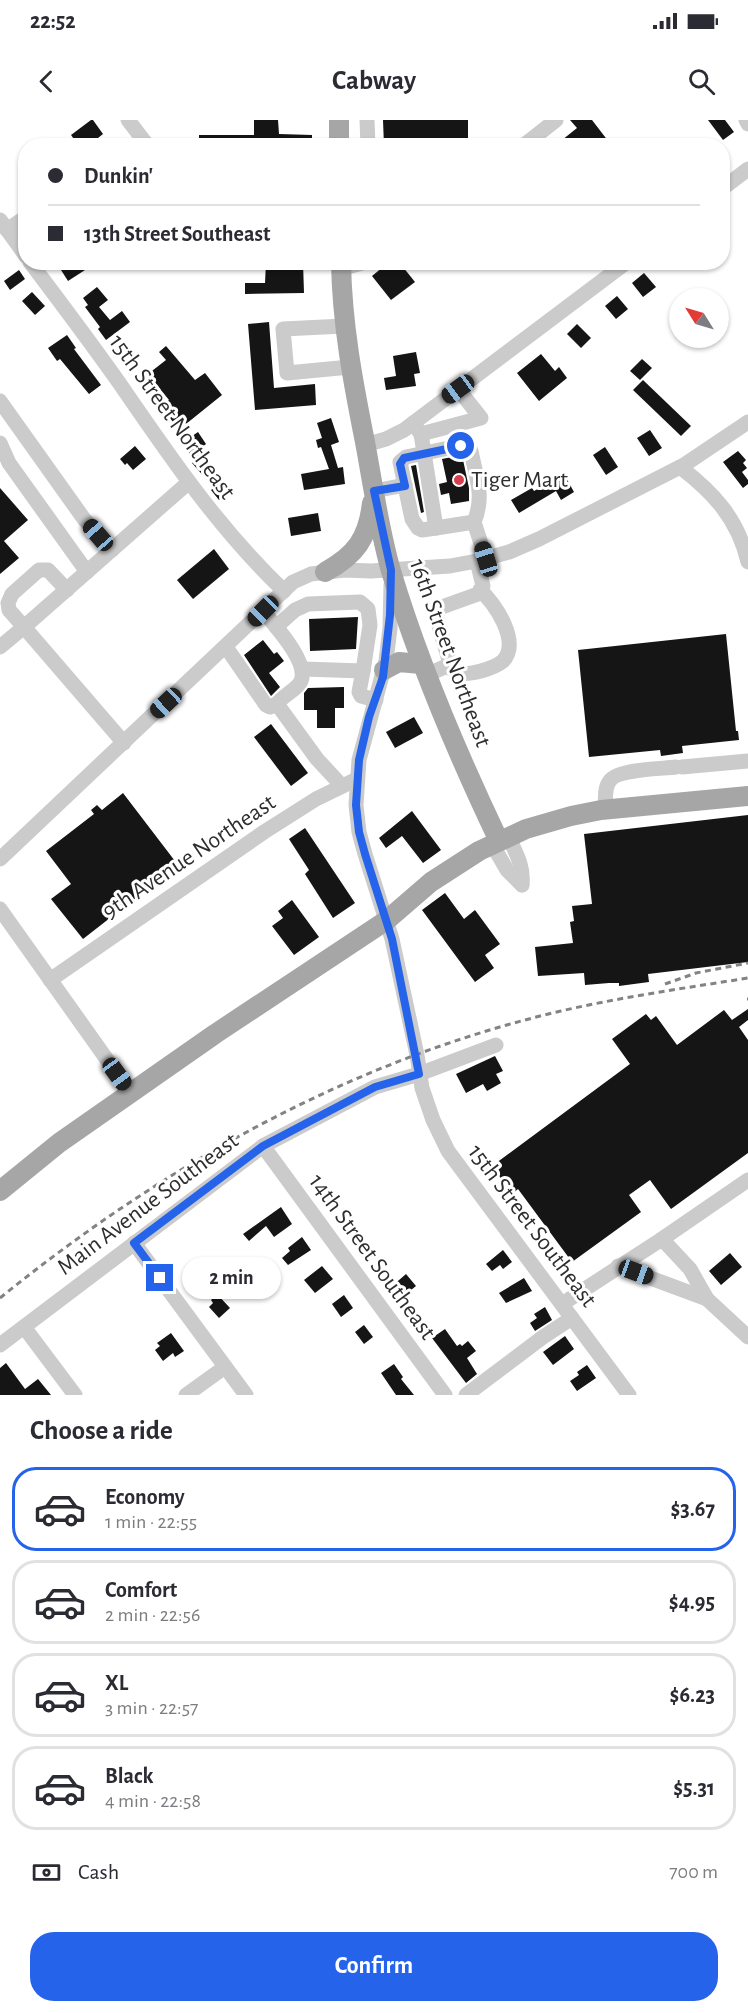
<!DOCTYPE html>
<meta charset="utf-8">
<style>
:root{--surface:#fff;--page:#f2f2f3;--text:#2b2b33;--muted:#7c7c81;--line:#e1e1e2;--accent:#2563eb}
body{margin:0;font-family:"Alegreya Sans",sans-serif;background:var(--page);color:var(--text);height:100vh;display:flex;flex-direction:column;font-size:22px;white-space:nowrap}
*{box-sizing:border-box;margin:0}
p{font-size:20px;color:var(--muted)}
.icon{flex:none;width:33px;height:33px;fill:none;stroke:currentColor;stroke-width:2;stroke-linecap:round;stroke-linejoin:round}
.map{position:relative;height:1275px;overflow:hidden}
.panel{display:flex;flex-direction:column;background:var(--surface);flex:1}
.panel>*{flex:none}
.guide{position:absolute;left:18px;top:18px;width:712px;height:132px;border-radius:24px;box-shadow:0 2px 4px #0004;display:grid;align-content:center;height:132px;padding:0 30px;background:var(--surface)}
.needle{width:39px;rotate:307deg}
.fabs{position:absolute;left:669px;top:168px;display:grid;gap:12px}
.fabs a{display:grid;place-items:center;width:60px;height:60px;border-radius:50%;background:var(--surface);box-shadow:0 2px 4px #0004;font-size:30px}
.end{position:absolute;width:27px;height:27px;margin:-14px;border:8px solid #2563eb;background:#fff;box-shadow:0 0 0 3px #fff}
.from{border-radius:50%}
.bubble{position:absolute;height:42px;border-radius:21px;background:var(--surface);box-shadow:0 2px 4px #0004;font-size:20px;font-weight:600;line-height:42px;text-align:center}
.car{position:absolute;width:18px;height:36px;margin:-18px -9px;border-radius:8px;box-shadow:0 0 4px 2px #0007;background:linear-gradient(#222 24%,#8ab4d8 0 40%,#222 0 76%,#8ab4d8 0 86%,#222 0)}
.guide b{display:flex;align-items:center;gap:21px;height:57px;font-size:22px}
.guide b+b{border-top:2px solid var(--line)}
.guide i{width:15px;height:15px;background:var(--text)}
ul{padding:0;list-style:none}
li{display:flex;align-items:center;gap:18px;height:84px;margin:0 12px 9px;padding:0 18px;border:3px solid var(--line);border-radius:24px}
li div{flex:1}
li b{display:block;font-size:22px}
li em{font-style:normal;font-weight:600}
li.active{border-color:var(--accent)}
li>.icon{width:54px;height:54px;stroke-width:1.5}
h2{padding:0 30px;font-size:27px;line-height:72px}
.pay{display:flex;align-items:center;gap:15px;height:66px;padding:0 30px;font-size:22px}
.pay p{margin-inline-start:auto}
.cta{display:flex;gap:12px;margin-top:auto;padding:12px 30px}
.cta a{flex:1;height:69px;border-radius:24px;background:var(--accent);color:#fff;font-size:24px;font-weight:600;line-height:69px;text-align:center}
.status{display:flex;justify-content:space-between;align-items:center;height:42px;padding:0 30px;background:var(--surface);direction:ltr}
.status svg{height:16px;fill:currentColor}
header{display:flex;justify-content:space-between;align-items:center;height:78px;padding:0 30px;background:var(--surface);font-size:27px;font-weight:600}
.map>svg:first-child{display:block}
.building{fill:#151515}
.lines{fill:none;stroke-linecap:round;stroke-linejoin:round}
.minor{stroke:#cbcbcb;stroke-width:15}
.major{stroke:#a6a6a6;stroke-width:20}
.rail{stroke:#838383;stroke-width:3;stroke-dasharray:6 4.5;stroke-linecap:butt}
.route{stroke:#2563eb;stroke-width:8}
.poi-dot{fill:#d73f4c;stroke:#fff;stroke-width:2}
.labels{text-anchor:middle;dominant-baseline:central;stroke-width:6;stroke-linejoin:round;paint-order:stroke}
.street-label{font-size:24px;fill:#2e2e2e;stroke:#fff}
.poi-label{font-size:24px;fill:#2e2e2e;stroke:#fff;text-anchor:start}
</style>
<div class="status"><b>22:52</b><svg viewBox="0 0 49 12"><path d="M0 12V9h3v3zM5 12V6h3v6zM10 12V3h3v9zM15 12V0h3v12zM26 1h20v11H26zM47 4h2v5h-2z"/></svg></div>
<header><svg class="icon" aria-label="back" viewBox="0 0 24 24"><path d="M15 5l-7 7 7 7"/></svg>Cabway<svg class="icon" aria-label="search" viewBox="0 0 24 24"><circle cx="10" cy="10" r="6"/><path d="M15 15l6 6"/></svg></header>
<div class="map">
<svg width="748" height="1275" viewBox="0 0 748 1275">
<rect width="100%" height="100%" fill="#fff"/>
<g class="building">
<polygon points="91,0 93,0 103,14 88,26 79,26 71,15"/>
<polygon points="254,0 278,0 279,14 312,15 312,26 199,26 199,15 254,15"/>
<polygon points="383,0 468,0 468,26 384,26"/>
<polygon points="570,0 592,0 612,26 567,26 562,20 577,8"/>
<polygon points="708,0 725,0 734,12 723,20"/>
<polygon points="73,142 80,142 85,150 68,161 61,150"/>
<polygon points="266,142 303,142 304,173 245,174 245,163 265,163"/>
<polygon points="389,142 399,142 415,162 391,180 372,156"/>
<polygon points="19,150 25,159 10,170 4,161"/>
<polygon points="644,153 656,167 643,177 632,163"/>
<polygon points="97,167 108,180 99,187 110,200 122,191 130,202 106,220 98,209 100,207 85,187 88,185 83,178"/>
<polygon points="32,172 45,186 35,195 22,181"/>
<polygon points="617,176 628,189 616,199 605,186"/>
<polygon points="269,202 274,268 315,264 316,285 255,290 248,204"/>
<polygon points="577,204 591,218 581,228 567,214"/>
<polygon points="67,215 76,228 74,229 101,265 89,274 60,239 57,241 48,228"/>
<polygon points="166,226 195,260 205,253 222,275 186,304 183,300 176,306 161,286 169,280 148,254 166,240 159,232"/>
<polygon points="416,232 420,253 414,254 416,266 386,270 384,258 396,256 393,236"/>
<polygon points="541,234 555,251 559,247 567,258 539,281 517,253"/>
<polygon points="642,239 652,248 640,260 630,251"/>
<polygon points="643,260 691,306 681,316 633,270"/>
<polygon points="331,298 339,322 331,325 338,348 343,347 345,364 304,370 301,354 329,349 321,327 318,328 316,320 322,318 317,303"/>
<polygon points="650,310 662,328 649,336 637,318"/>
<polygon points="198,312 206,324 198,330 231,371 219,380 211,370 214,368 192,343 195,341 182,323"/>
<polygon points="135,326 146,339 133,350 127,343 125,345 120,339"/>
<polygon points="605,327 618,347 606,355 593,335"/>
<polygon points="738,331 746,340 743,343 747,348 742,352 748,360 748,364 743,368 723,342"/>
<polygon points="462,335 469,368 469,381 451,384 449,373 441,375 439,364 447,362 442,339"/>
<polygon points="416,345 424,392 421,393 411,346"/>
<polygon points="564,354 574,372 561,380 556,371 519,393 511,380 532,368 534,371"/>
<polygon points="0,368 28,400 4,421 19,438 0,454"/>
<polygon points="318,393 321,411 291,416 288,398"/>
<polygon points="214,429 229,449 193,479 177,460"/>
<polygon points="358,497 356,529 310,531 309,499"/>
<polygon points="726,514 736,611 738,611 739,620 682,626 683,633 661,636 660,630 589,637 578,530"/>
<polygon points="263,520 274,534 277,532 284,541 269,553 280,567 271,576 244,535"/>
<polygon points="344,567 344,588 335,588 335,608 317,608 317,590 304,590 304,573 308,568"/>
<polygon points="414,597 423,613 395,628 386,612"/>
<polygon points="271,604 308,653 291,666 254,617"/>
<polygon points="123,673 178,745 83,819 51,779 71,764 46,731 94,694 91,690 97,685 102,690"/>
<polygon points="412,691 441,730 423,743 402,716 386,728 379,718"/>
<polygon points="748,695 748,842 648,854 649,862 619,866 619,863 609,863 585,865 584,853 538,856 535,827 573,823 570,802 574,801 572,786 592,784 584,714"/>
<polygon points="305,708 355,783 333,798 305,754 309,750 289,719"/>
<polygon points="445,773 464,799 475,790 500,824 485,835 494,848 475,862 422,790"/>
<polygon points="292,780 319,817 294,835 272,806 283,798 278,791"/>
<polygon points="748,889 748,900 739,907 748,920 748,1033 671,1089 650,1060 629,1075 641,1092 572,1142 518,1069 512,1074 492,1046 630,944 612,919 646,894 651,900 656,896 677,925 724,890 732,900"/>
<polygon points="495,936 503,951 496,954 501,963 487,971 483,964 466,973 456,954"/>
<polygon points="281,1087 292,1104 274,1117 266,1106 249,1121 243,1114"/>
<polygon points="302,1117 311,1130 288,1145 282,1138 290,1131 288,1128"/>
<polygon points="503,1130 512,1142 503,1149 500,1145 492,1151 486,1144"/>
<polygon points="730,1133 742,1147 721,1165 709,1151"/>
<polygon points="198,1146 209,1158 197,1169 187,1158"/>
<polygon points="322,1146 333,1159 315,1173 304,1160"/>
<polygon points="406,1154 416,1166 400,1179 391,1167"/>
<polygon points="524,1158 532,1171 506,1183 499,1173"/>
<polygon points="217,1174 230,1188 219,1198 209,1187 213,1183 211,1180"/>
<polygon points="344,1175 353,1188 341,1197 332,1184"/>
<polygon points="545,1187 552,1200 535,1211 530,1203 537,1198 534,1194"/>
<polygon points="364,1205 373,1217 364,1224 355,1212"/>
<polygon points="445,1209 457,1226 460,1224 462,1226 468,1221 476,1231 467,1238 477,1254 466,1263 432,1218"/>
<polygon points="171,1213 184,1231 175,1237 173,1233 163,1241 155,1230 160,1226 157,1223"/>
<polygon points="565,1216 574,1229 553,1245 543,1232"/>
<polygon points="6,1243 25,1269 38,1259 51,1275 0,1275 0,1248"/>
<polygon points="394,1244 403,1257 401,1259 414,1275 396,1275 381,1253"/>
<polygon points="587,1245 596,1258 577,1271 570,1261 579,1255 577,1252"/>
</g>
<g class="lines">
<g class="minor">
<polyline points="128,0 148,26"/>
<polyline points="367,0 368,26"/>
<polyline points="746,0 748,4"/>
<polyline points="523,26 556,0"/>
<polyline points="723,68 748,49"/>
<polyline points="0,100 26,136"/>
<polyline points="7,110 26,97"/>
<path d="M30,142c31,41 61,81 90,122 50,73 100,146 164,207"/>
<polyline points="341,149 365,142"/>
<polyline points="344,206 283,209 287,253 350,247"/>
<polyline points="0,281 84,399 112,430"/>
<polyline points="413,303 421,314 436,408 474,402 486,439"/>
<polyline points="421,314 481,298 458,269"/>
<polyline points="0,323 9,343 87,452"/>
<polyline points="365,325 386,319 404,310 627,142"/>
<path d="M680,347c34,26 58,52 68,95"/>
<polyline points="374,371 405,365"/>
<path d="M436,408l-14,2 -4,-2 -6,-9 -12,-57 6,-5 57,-12 6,2 2,4c5,26 14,45 3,71"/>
<polyline points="391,465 390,508 386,541 359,640 356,685 359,712 365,734 392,819 417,935 422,968 433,1000 448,1031 629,1275"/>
<path d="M263,491c12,15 46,51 38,70 -4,9 -18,14 -24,23l40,55 25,27"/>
<polyline points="276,507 295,490 308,484 360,482 368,489 370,505 363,551"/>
<polyline points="0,527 24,507 9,490 8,483 12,474 39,450 48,450 67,470"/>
<polyline points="226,527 266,585 270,587 277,584"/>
<path d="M447,546c13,9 18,9 34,5 7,-2 16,-5 22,-10 18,-19 -8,-58 -23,-71"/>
<polyline points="303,549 363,551 359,572 361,576 376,580"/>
<polyline points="426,555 447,546 449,540 436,496 439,488 478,474 483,466 477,441"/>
<polyline points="124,623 24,507 189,362"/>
<polyline points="682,647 748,641"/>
<path d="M605,690c1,-9 -1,-21 4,-28 6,-13 52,-13 67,-15"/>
<path d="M508,716c8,17 16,30 14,49"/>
<polyline points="492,724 507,750 522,765"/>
<polyline points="0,739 293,462 311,454 344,450 371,451 450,446 477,441 509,432 539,419 684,345 748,302"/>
<polyline points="0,789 130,972"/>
<polyline points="50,860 264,712 316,679 357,659"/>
<polyline points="263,1026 445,1275"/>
<polyline points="662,1119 690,1149 707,1179 748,1217"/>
<polyline points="134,1123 246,1275"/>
<polyline points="618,1146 707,1179"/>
<polyline points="562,1184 662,1119 748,1060"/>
<polyline points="24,1207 75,1275"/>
<polyline points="0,1225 263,1026 375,967 419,954 496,925"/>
<polyline points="186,1275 225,1247"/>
<polyline points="466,1275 543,1217 572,1198"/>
</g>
<g class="major">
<polyline points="339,0 339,26"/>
<path d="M341,142c1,62 12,120 24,180 8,43 14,87 26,129 28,93 66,182 108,270"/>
<path d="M325,452c31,-17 43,-34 47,-69"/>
<polyline points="384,550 399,542 421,544"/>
<polyline points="0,1071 59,1023 215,914 387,800 431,762 479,731 526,709 571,696 601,690 748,676"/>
</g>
<g class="rail">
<polyline points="665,864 696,853 748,843"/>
<polyline points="747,879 748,879"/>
<path d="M0,1178c164,-133 354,-239 561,-287 61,-14 124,-23 187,-33"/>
</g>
</g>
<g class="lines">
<polyline class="route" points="160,1158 134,1123 263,1026 375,967 419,954 392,819 365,734 359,712 356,685 359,640 369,597 383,557 390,495 391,450 374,371 405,366 400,344 404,338 461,326"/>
</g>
<circle class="poi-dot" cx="459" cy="360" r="6"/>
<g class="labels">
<g class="street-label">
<text transform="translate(172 297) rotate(54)">15th Street Northeast</text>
<text transform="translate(450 533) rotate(70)">16th Street Northeast</text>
<text transform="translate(189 737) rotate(-34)">9th Avenue Northeast</text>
<text transform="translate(148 1084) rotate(-37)">Main Avenue Southeast</text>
<text transform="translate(532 1106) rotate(53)">15th Street Southeast</text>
<text transform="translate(372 1137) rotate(54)">14th Street Southeast</text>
</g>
<g class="poi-label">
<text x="471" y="360">Tiger Mart</text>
</g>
</g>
</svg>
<div class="fabs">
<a><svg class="needle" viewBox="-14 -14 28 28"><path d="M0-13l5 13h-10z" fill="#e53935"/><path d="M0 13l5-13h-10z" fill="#7c7c81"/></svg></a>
</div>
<i class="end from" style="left:461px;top:326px"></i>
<i class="end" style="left:160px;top:1158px"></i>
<div class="bubble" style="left:182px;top:1137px;width:99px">2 min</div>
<i class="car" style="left:458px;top:269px;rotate:234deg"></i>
<i class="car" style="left:98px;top:415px;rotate:319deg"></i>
<i class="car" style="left:486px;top:439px;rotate:343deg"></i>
<i class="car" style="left:263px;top:491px;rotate:225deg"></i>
<i class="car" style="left:166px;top:583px;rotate:227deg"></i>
<i class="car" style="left:117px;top:954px;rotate:144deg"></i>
<i class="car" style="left:636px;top:1152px;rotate:110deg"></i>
<div class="guide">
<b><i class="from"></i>Dunkin'</b>
<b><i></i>13th Street Southeast</b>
</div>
</div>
<section class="panel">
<h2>Choose a ride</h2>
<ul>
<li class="active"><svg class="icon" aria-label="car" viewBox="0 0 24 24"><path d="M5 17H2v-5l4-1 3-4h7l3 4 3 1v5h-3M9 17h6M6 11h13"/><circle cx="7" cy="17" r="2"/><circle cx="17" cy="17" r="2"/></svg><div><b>Economy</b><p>1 min · 22:55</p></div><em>$3.67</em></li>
<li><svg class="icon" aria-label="car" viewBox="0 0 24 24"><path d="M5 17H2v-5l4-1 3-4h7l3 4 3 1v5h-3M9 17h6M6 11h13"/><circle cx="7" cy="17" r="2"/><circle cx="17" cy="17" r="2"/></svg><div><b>Comfort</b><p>2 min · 22:56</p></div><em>$4.95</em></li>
<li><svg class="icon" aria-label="car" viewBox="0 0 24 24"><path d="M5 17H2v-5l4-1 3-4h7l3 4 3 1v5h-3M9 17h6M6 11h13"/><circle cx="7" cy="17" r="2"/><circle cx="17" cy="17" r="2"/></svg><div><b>XL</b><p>3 min · 22:57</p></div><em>$6.23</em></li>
<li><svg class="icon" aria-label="car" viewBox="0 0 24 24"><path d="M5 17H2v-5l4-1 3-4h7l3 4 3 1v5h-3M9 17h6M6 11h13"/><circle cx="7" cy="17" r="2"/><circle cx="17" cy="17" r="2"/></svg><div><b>Black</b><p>4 min · 22:58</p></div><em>$5.31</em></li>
</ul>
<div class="pay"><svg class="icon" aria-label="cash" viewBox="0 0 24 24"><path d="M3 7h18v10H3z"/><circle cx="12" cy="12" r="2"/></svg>Cash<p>700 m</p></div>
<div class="cta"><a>Confirm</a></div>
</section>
